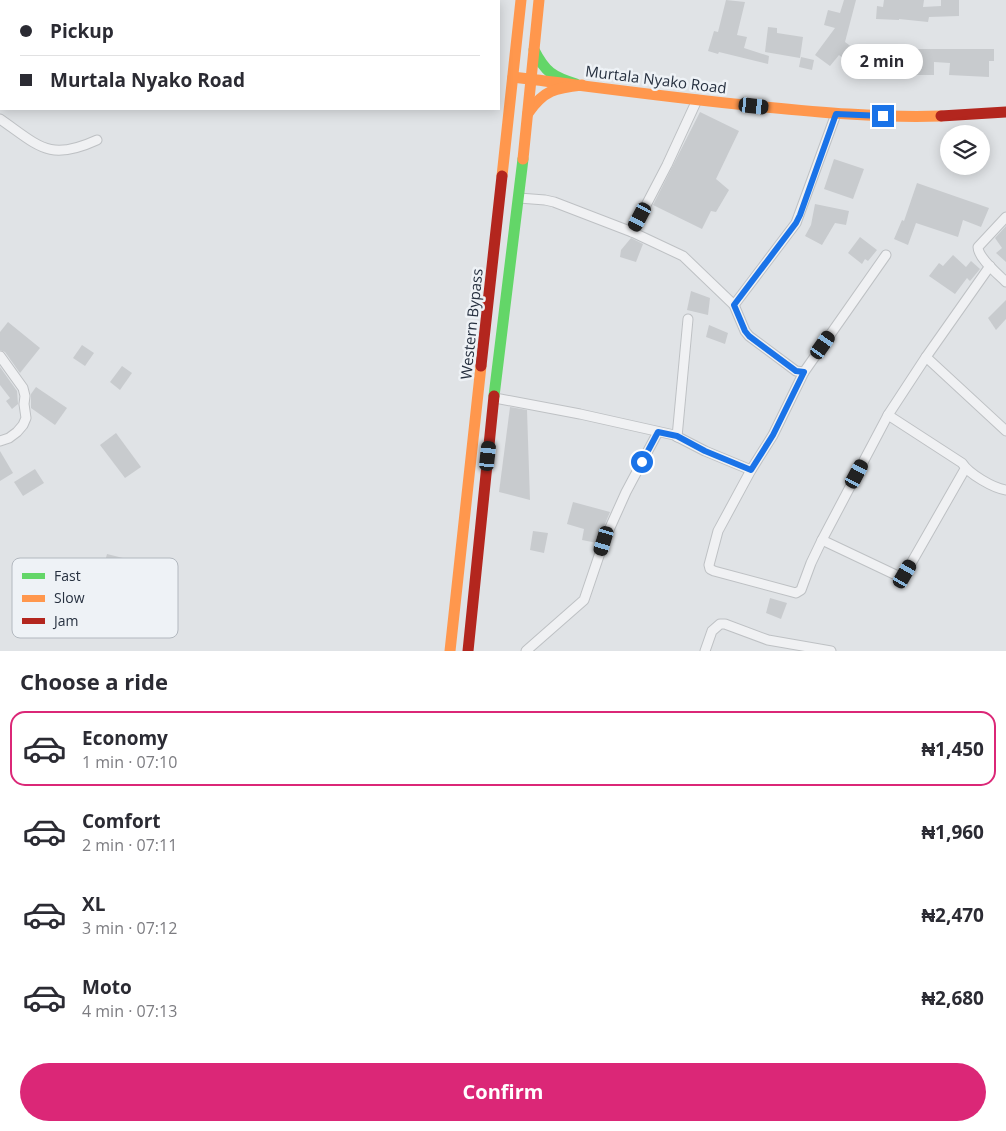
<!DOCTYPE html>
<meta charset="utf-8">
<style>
:root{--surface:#fff;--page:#f2f2f3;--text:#2b2b33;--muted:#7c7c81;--line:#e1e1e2;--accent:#db2777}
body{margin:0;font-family:"Open Sans",sans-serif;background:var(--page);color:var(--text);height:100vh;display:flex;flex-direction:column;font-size:19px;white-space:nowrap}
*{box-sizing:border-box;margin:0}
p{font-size:16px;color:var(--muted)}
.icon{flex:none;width:28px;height:28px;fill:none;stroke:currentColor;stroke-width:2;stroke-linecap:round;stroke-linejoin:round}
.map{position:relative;height:651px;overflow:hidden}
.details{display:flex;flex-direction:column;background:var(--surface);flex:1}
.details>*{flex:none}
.guide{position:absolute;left:0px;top:0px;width:500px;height:110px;box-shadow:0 2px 12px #0003;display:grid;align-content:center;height:110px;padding:0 20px;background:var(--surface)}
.controls{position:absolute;left:940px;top:125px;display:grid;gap:10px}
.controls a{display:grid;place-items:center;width:50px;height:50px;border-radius:50%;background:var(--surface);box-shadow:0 2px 12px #0003;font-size:25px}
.end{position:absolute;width:22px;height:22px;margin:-11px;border:6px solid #1a73e8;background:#fff;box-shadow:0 0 0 2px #fff}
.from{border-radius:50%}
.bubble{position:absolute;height:35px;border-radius:18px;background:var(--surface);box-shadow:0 2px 12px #0003;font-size:16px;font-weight:700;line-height:35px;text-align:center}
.car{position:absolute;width:15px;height:30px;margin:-15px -8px;border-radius:6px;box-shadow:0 0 4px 1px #0007;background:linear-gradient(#222 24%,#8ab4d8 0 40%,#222 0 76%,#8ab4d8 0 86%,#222 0)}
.guide b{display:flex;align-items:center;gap:18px;height:48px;font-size:19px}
.guide b+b{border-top:1px solid var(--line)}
.guide i{width:12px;height:12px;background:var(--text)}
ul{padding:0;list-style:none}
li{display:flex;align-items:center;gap:15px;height:75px;margin:0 10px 8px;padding:0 10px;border:2px solid transparent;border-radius:15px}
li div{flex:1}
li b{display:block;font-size:19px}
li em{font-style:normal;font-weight:700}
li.active{border-color:var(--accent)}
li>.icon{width:45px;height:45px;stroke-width:1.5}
h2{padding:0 20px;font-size:22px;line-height:60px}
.action{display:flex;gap:10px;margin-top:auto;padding:10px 20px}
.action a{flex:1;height:58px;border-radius:30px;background:var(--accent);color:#fff;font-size:20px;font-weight:700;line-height:58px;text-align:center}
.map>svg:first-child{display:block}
.building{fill:#c8cbce}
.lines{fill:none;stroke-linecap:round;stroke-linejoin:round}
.street-casing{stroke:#bec1c4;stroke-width:11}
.street{stroke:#f0f1f3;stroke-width:9}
.fast{stroke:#63d668;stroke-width:11}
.slow{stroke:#ff974d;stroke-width:11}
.jam{stroke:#b3261e;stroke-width:11}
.route{stroke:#1a73e8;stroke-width:6}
.labels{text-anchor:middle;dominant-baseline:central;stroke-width:5;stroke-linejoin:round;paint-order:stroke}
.street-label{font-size:15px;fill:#273140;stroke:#eef2f6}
.key{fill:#eef2f6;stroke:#b2b8bf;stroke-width:1}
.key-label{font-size:14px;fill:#273140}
</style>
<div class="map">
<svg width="1006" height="651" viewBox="0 0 1006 651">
<rect width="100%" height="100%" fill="#e0e3e6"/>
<g class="building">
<polygon points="726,0 745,2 737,35 747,37 744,48 769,56 768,64 719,52 718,54 708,51 714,31 718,32"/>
<polygon points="844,0 856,0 845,42 853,48 844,59 839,55 830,66 815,55 835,28 824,25 828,10 840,13"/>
<polygon points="884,0 924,0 923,7 941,6 941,0 959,0 959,16 929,17 928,22 899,19 899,20 876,19 877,6 883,7"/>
<polygon points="768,27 777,28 777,33 803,37 800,58 765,52"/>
<polygon points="861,44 912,49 994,49 994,61 989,61 989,77 949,75 950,63 934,62 934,75 891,75 892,58 876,57 874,71 858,69"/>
<polygon points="801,57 814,60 812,70 799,67"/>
<polygon points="700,112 739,131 716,179 729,190 716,212 711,211 702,229 653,205"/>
<polygon points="834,159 864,169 853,199 824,189"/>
<polygon points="917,183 989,208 981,227 963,220 958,237 916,223 908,245 894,239 902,220 904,221"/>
<polygon points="815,204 849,211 846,225 835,223 822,245 805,236 811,225"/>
<polygon points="1006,226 1006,262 996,253 1002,248 995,238"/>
<polygon points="860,237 877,250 868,261 865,259 862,264 848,253"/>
<polygon points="631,238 643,244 636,262 620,257 621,250"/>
<polygon points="953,255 966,267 971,261 980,269 970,281 967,278 955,294 929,276 939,263 943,266"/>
<polygon points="691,291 710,298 708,315 687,310"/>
<polygon points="1006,300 1006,319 996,330 988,318"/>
<polygon points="8,322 40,348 20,373 5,352 0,350 0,332"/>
<polygon points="709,325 728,333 725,344 706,337"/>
<polygon points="82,345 94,353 85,366 73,358"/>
<polygon points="122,366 132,373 120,390 110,382"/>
<polygon points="0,367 17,391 18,404 12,409 6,401 10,398 0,385"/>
<polygon points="36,387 67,408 55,425 31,408 31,394"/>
<polygon points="510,407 527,410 530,500 499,492"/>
<polygon points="116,433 141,467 125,478 100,445"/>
<polygon points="0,451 13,473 0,481"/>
<polygon points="35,469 44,483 23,496 14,482"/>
<polygon points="573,502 610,512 597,543 582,540 584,529 567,524"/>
<polygon points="533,531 548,533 544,553 530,550"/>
<polygon points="107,554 127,559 122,575 103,569"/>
<polygon points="770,598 787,603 781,619 766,613"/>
</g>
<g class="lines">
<defs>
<g id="street">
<path d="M0,119c39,27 49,43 97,21"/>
<polyline points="519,198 545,200 554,202 632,232 683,256 734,305 745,331 749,336 796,371 804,372"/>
<path d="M1006,217l-28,30c0,11 20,27 28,35"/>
<polyline points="632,232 667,165 697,100"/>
<polyline points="886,255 804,372 773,435 751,470 718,531 709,565 710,569 714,571 796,593 801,590 811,563 822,540 888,415 926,357 990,266"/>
<polyline points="734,305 796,223 836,114"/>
<polyline points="0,356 23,388 25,396 24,404 26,418 23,425 17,432 9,438 0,441"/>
<polyline points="926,357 1006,431"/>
<polyline points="495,398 580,414 674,435 705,451 751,470"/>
<path d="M888,415l74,48c7,11 31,25 44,27"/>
<polyline points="677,437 688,319"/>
<polyline points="822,540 898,576 905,574 965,469"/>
<polyline points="526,651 584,600 604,541 626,492 658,432"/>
<polyline points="705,651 712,631 720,624 725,624 768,640 831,651"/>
</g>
</defs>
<use href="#street" class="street-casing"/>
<use href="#street" class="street"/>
<g class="fast">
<path d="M534,50c11,22 19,27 42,34"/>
<polyline points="494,396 523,159"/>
</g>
<g class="slow">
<path d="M513,77c81,10 161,21 242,29 62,6 123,12 186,10"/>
<path d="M528,113c16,-23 27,-25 54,-28"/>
<polyline points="523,159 539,0"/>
<polyline points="502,176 521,0"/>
<polyline points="450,651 481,366"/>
</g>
<g class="jam">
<polyline points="941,116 1006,112"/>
<polyline points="481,366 502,176"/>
<polyline points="468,651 494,396"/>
</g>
</g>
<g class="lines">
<polyline class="route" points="642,462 658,432 677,436 705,451 751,470 773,435 804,372 796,371 749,336 745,331 734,305 796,223 800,215 836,114 883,116"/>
</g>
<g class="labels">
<g class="street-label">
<text transform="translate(656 79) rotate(7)">Murtala Nyako Road</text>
<text transform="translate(471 324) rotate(-84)">Western Bypass</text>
</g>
</g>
<rect x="12" y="558" width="166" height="80" rx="8" class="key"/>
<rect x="22" y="573" width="23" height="6" fill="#63d668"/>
<rect x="22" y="595" width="23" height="7" fill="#ff974d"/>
<rect x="22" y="618" width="23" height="6" fill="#b3261e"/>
<g class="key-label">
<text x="54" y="581">Fast</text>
<text x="54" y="603">Slow</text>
<text x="54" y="626">Jam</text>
</g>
</svg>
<div class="controls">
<a><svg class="icon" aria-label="layers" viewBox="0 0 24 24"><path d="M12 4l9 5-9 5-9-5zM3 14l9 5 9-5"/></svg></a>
</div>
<i class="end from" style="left:642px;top:462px"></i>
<i class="end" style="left:883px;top:116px"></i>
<div class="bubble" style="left:841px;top:44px;width:82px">2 min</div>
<i class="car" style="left:754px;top:106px;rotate:96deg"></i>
<i class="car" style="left:640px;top:217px;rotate:208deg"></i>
<i class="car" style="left:823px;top:345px;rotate:35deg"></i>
<i class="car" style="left:488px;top:456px;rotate:6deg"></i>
<i class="car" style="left:857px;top:474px;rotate:28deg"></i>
<i class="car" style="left:604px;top:541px;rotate:197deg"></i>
<i class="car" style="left:905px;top:574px;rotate:30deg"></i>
<div class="guide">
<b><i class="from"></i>Pickup</b>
<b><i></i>Murtala Nyako Road</b>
</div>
</div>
<section class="details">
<h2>Choose a ride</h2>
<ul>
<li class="active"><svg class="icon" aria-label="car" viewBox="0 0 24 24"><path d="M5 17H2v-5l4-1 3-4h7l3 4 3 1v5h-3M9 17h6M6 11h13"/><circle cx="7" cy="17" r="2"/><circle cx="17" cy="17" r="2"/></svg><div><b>Economy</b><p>1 min · 07:10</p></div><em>₦1,450</em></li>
<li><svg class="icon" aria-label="car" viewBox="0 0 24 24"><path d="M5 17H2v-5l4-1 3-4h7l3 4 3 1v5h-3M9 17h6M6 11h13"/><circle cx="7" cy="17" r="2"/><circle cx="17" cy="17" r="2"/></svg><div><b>Comfort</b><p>2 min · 07:11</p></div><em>₦1,960</em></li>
<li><svg class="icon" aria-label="car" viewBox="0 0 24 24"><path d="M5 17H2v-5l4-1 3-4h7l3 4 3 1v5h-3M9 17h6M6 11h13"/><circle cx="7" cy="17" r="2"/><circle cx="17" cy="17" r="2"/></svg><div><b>XL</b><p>3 min · 07:12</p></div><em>₦2,470</em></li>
<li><svg class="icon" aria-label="car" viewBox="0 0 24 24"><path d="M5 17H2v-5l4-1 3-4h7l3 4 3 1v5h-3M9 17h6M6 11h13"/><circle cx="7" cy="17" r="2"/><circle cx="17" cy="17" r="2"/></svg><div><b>Moto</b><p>4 min · 07:13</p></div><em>₦2,680</em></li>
</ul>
<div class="action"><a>Confirm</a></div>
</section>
